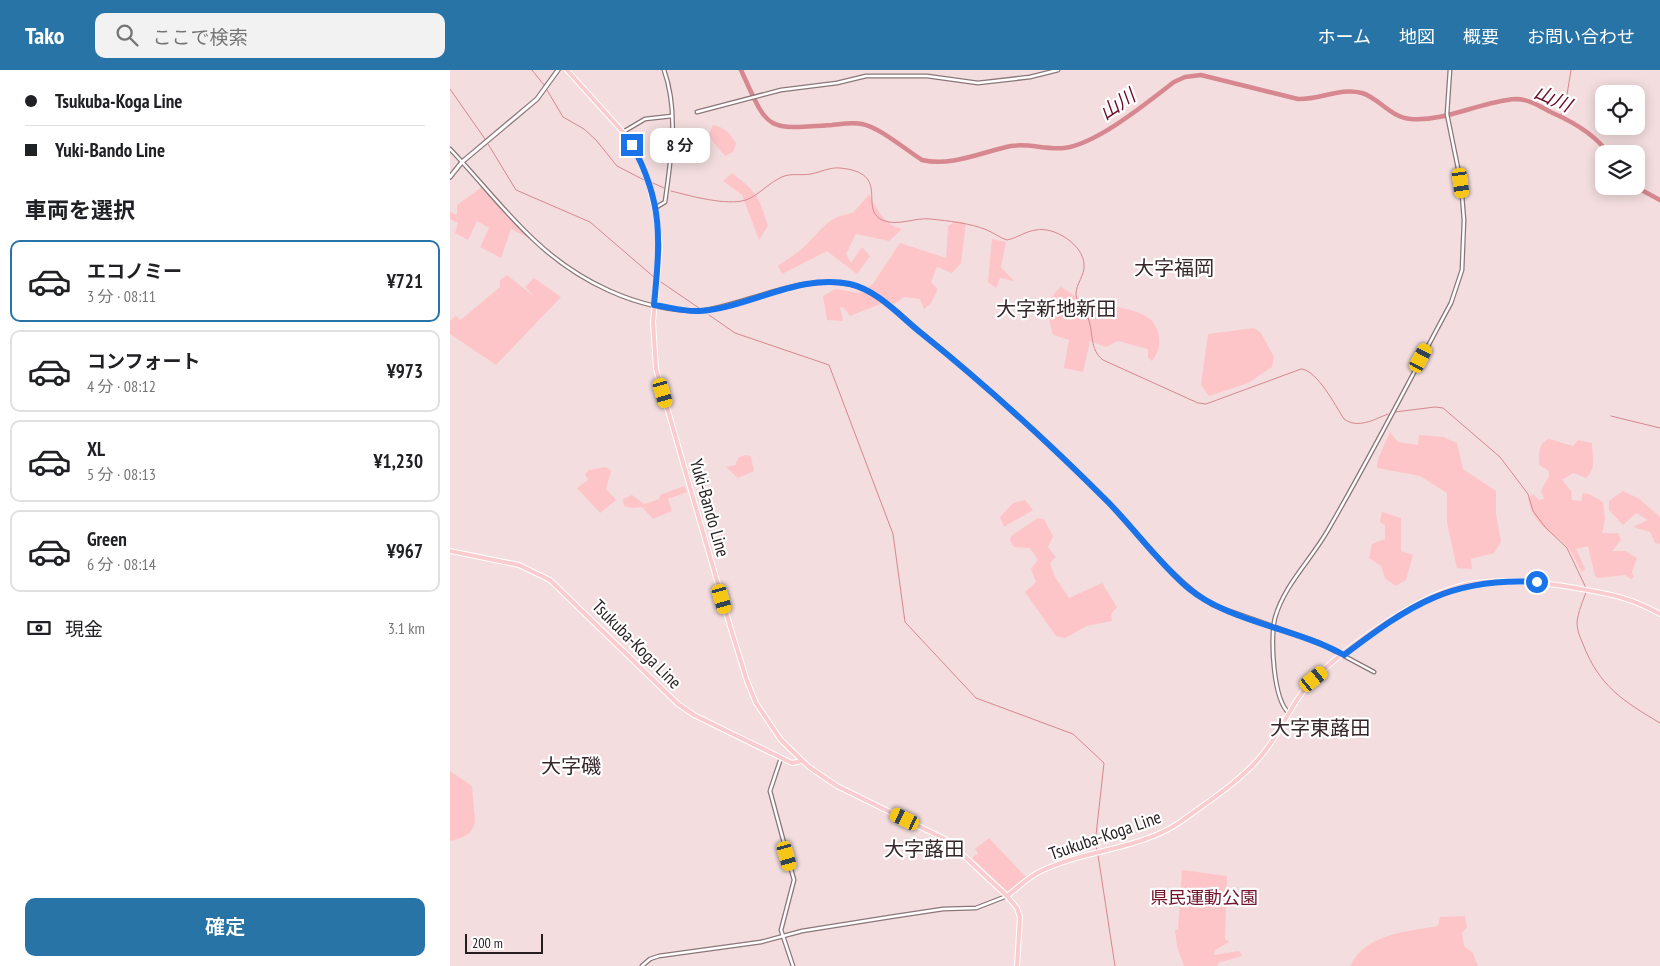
<!DOCTYPE html>
<html lang="ja">
<meta charset="utf-8">
<style>
:root{--surface:#fff;--page:#f2f2f2;--text:#202124;--muted:#757577;--line:#e0e0e0;--accent:#2974a7}
body{margin:0;font-family:"PT Sans Narrow","Noto Sans JP",sans-serif;background:var(--page);color:var(--text);height:100vh;display:flex;flex-direction:column;font-size:19px;white-space:nowrap}
*{box-sizing:border-box;margin:0}
p{font-size:16px;color:var(--muted)}
.icon{flex:none;width:28px;height:28px;fill:none;stroke:currentColor;stroke-width:2;stroke-linecap:round;stroke-linejoin:round}
.map{position:relative;flex:1;overflow:hidden}
.side{display:flex;flex-direction:column;background:var(--surface);width:450px}
.side>*{flex:none}
.hud{display:grid;align-content:center;height:110px;padding:0 25px;background:var(--surface)}
.buttons{position:absolute;left:1145px;top:15px;display:grid;gap:10px}
.buttons a{display:grid;place-items:center;width:50px;height:50px;border-radius:10px;background:var(--surface);box-shadow:0 2px 12px #0003;font-size:25px}
.scale{position:absolute;left:15px;bottom:12px;width:78px;box-sizing:border-box;padding-left:5px;border:2px solid #251d1e;border-top:0;font-size:14px;line-height:18px;white-space:nowrap;color:#251d1e;-webkit-text-stroke:4px #fff;paint-order:stroke}
.end{position:absolute;width:22px;height:22px;margin:-11px;border:6px solid #1a73e8;background:#fff;box-shadow:0 0 0 2px #fff}
.from{border-radius:50%}
.bubble{position:absolute;height:35px;border-radius:10px;background:var(--surface);box-shadow:0 2px 12px #0003;font-size:16px;font-weight:600;line-height:35px;text-align:center}
.car{position:absolute;width:15px;height:30px;margin:-15px -8px;border-radius:6px;box-shadow:0 0 4px 1px #0007;background:linear-gradient(#f5c518 24%,#345 0 40%,#f5c518 0 76%,#345 0 86%,#f5c518 0)}
.hud b{display:flex;align-items:center;gap:18px;height:48px;font-size:19px}
.hud b+b{border-top:1px solid var(--line)}
.hud i{width:12px;height:12px;background:var(--text)}
ul{padding:0;list-style:none}
li{display:flex;align-items:center;gap:15px;height:82px;margin:0 10px 8px;padding:0 15px;border:2px solid var(--line);border-radius:10px}
li div{flex:1}
li b{display:block;font-size:19px}
li em{font-style:normal;font-weight:600}
li.on{border-color:var(--accent)}
li>.icon{width:45px;height:45px;stroke-width:1.5}
h2{padding:0 25px;font-size:22px;line-height:60px}
.pay{display:flex;align-items:center;gap:12px;height:55px;padding:0 25px;font-size:19px}
.pay p{margin-inline-start:auto}
.primary-button{display:flex;gap:10px;margin-top:auto;padding:10px 25px}
.primary-button a{flex:1;height:58px;border-radius:10px;background:var(--accent);color:#fff;font-size:20px;font-weight:600;line-height:58px;text-align:center}
header{display:flex;align-items:center;gap:30px;box-sizing:border-box;height:70px;padding:0 25px;background:var(--accent);color:#fff}
header strong{font-size:24px}
nav{display:flex;gap:28px;margin-inline-start:auto;font-size:18px}
.search{width:350px;height:45px;background:var(--page);display:flex;align-items:center;gap:12px;box-sizing:border-box;padding:0 18px;border-radius:10px;color:var(--muted);font-size:19px}
main{display:flex;flex:1;min-height:0}
.map>svg:first-child{display:block}
.green{fill:#fec5c9}
.lines{fill:none;stroke-linecap:round;stroke-linejoin:round}
.stream{stroke:#d7878f;stroke-width:1}
.river{stroke:#d7878f;stroke-width:4.5}
.tertiary-casing{stroke:#8b7778;stroke-width:5}
.secondary-casing{stroke:#8b7778;stroke-width:5.5}
.primary-casing{stroke:#fff;stroke-width:6}
.tertiary{stroke:#fff;stroke-width:2.5}
.secondary{stroke:#fff;stroke-width:3}
.primary{stroke:#facbcf;stroke-width:4}
.route{stroke:#1a73e8;stroke-width:6}
.labels{text-anchor:middle;dominant-baseline:central;stroke-width:4.5;stroke-linejoin:round;paint-order:stroke}
.street-label{font-size:18px;fill:#251d1e;stroke:#fff}
.park-label{font-size:18px;fill:#72132a;stroke:#fff}
.water-label{font-size:19px;font-style:italic;fill:#6d0d26;stroke:#fff}
.quarter-label{font-size:20px;fill:#362627;stroke:#fff}
</style>
<header>
<strong>Tako</strong>
<div class="search"><svg class="icon" aria-label="search" viewBox="0 0 24 24"><circle cx="10" cy="10" r="6"/><path d="M15 15l6 6"/></svg>ここで検索</div>
<nav><a>ホーム</a><a>地図</a><a>概要</a><a>お問い合わせ</a></nav>
</header>
<main>
<section class="side">
<div class="hud">
<b><i class="from"></i>Tsukuba-Koga Line</b>
<b><i></i>Yuki-Bando Line</b>
</div>
<h2>車両を選択</h2>
<ul>
<li class="on"><svg class="icon" aria-label="car" viewBox="0 0 24 24"><path d="M5 17H2v-5l4-1 3-4h7l3 4 3 1v5h-3M9 17h6M6 11h13"/><circle cx="7" cy="17" r="2"/><circle cx="17" cy="17" r="2"/></svg><div><b>エコノミー</b><p>3 分 · 08:11</p></div><em>¥721</em></li>
<li><svg class="icon" aria-label="car" viewBox="0 0 24 24"><path d="M5 17H2v-5l4-1 3-4h7l3 4 3 1v5h-3M9 17h6M6 11h13"/><circle cx="7" cy="17" r="2"/><circle cx="17" cy="17" r="2"/></svg><div><b>コンフォート</b><p>4 分 · 08:12</p></div><em>¥973</em></li>
<li><svg class="icon" aria-label="car" viewBox="0 0 24 24"><path d="M5 17H2v-5l4-1 3-4h7l3 4 3 1v5h-3M9 17h6M6 11h13"/><circle cx="7" cy="17" r="2"/><circle cx="17" cy="17" r="2"/></svg><div><b>XL</b><p>5 分 · 08:13</p></div><em>¥1,230</em></li>
<li><svg class="icon" aria-label="car" viewBox="0 0 24 24"><path d="M5 17H2v-5l4-1 3-4h7l3 4 3 1v5h-3M9 17h6M6 11h13"/><circle cx="7" cy="17" r="2"/><circle cx="17" cy="17" r="2"/></svg><div><b>Green</b><p>6 分 · 08:14</p></div><em>¥967</em></li>
</ul>
<div class="pay"><svg class="icon" aria-label="cash" viewBox="0 0 24 24"><path d="M3 7h18v10H3z"/><circle cx="12" cy="12" r="2"/></svg>現金<p>3.1 km</p></div>
<div class="primary-button"><a>確定</a></div>
</section>
<div class="map">
<svg width="1210" height="896" viewBox="0 0 1210 896">
<rect width="100%" height="100%" fill="#f3ddde"/>
<g class="green">
<path d="M263,55c12,3 17,7 23,19l-3,8 -8,4 -12,-14 -4,-8z"/>
<path d="M282,103c26,20 26,22 36,53l-9,14 -17,-45 -19,-14z"/>
<polygon points="32,117 77,167 61,159 51,188 30,177 39,158 27,151 18,170 5,163 8,153 0,149 0,142 7,145 7,135"/>
<path d="M419,124c8,15 15,31 33,35l-13,12 -33,-7 -10,20 5,9 11,-16 8,9 -13,18 -30,-23 -45,23 -4,-8c8,-6 18,-12 25,-18 19,-17 22,-31 50,-35z"/>
<polygon points="506,151 516,153 511,193 502,203 487,197 481,212 488,219 481,233 474,239 470,229 454,227 444,234 438,231 400,246 394,238 390,237 393,251 377,250 373,226 385,219 409,223 423,214 450,173 496,188 498,156"/>
<polygon points="542,169 556,172 551,197 564,211 550,208 546,218 538,212"/>
<polygon points="57,205 85,227 75,217 84,208 111,227 46,295 0,264 0,251 6,246 10,250 13,248 50,217 50,210"/>
<path d="M611,217c8,5 18,13 27,15 21,6 64,4 70,30 3,12 1,19 -6,29l-4,-3v-9l-30,-8 -12,6 -16,-6 -7,31 -19,-4 5,-28 -16,-5c-5,-17 -8,-36 8,-48z"/>
<polygon points="804,258 811,263 824,287 822,297 798,313 759,326 751,315 758,264"/>
<polygon points="940,362 948,372 968,375 969,365 993,367 1007,373 1013,399 1046,421 1046,444 1051,472 1044,483 1021,489 1022,499 1007,498 997,453 997,423 970,406 927,398 928,389"/>
<path d="M1099,369l24,7 5,-6 14,3c0,13 5,25 -6,35l-13,-5 -11,7 9,11 1,9 9,1 2,-8 6,1 14,8 2,17 -3,14h16l3,7 -9,11h13l12,7 -5,14 2,5 -3,2 -6,-4 -27,3 -3,-2 -7,-30 -12,3 9,20 -3,3c-5,-7 -8,-18 -14,-24 -18,-20 -32,-19 -40,-49l5,-5 6,6 5,-1 -3,-8 8,-15v-5l-10,-6c0,-10 -2,-21 10,-26z"/>
<polygon points="297,385 301,387 304,401 288,408 276,397 285,395 289,387"/>
<polygon points="156,397 161,401 156,419 166,430 150,443 127,418 138,410 135,404 139,400"/>
<polygon points="234,416 237,422 218,429 222,441 203,449 192,437 182,438 174,436 173,429 182,425 194,434 209,429 210,425"/>
<polygon points="1173,421 1188,428 1210,447 1210,474 1205,473 1200,462 1183,457 1198,450 1186,443 1173,455 1159,440 1159,431"/>
<polygon points="575,430 583,440 554,457 550,447 563,433"/>
<polygon points="932,442 951,448 951,481 963,485 956,510 946,516 935,508 931,496 919,488 922,474 935,469 935,455 930,452"/>
<polygon points="588,448 594,449 603,466 598,477 606,487 600,493 605,507 619,528 652,513 667,537 661,544 662,551 637,556 615,568 606,566 575,522 586,512 581,499 588,490 580,478 564,477 560,471 561,466"/>
<path d="M0,701l22,15 3,35c-2,14 -13,17 -25,20z"/>
<polygon points="539,768 577,808 558,822 522,788 528,783 525,779"/>
<polygon points="732,800 777,806 775,869 779,872 765,880 764,885 789,881 792,886 768,893 768,896 734,896 727,877 725,860 731,859 728,859"/>
<path d="M1015,846l2,11 -5,6 2,13 9,7 5,13h-128c16,-33 57,-34 88,-40l2,-9z"/>
</g>
<g class="lines">
<g class="stream">
<polyline points="82,0 94,15"/>
<polyline points="0,19 35,69"/>
<polyline points="97,20 113,47 134,59 146,70 167,96 194,110"/>
<polyline points="1110,46 1115,37 1121,0"/>
<polyline points="38,74 66,120 140,152 205,208"/>
<polyline points="203,113 214,118"/>
<path d="M221,121c20,5 55,15 75,9 11,-4 21,-15 32,-21 11,-7 20,-3 33,-5 10,-2 19,-7 29,-6 52,5 18,40 42,52 16,7 32,-3 49,-1 17,2 39,4 56,11 7,3 13,8 20,10 10,-2 19,-9 29,-10 18,-4 48,15 48,35 1,10 -8,19 -8,29 0,9 9,16 12,24 6,15 1,31 15,42l95,43 8,1 95,-35c16,1 34,36 43,50 14,10 29,1 44,-5"/>
<polyline points="211,212 249,238"/>
<polyline points="259,245 285,263 379,295 443,464 455,552 526,628 623,664 654,693 645,774 647,780"/>
<polyline points="945,342 985,337 993,338 1050,387 1078,424 1083,441 1095,457 1117,478 1136,518"/>
<polyline points="1161,346 1210,358"/>
<path d="M1136,522c-3,9 -8,20 -9,30 0,8 3,15 6,22 16,42 40,57 77,79"/>
<polyline points="648,785 665,896"/>
</g>
<g class="river">
<path d="M291,0c28,61 23,60 91,55 9,-1 21,-3 30,-1 17,3 44,26 60,36 29,7 60,-8 89,-14 17,-3 35,4 53,2 33,-4 84,-46 110,-66l11,-5 16,-2 97,24c21,1 43,-12 64,-6 17,5 29,25 49,26 34,3 71,-18 105,-20 14,0 26,9 39,15 20,9 41,22 54,40"/>
<polyline points="1184,116 1210,130"/>
</g>
<defs>
<g id="tertiary">
<polyline points="247,42 331,20 387,13 416,6 477,6 528,13 580,7 608,0"/>
<polyline points="173,62 195,49 222,46"/>
<path d="M0,79c28,29 53,62 83,90 44,42 104,72 167,72 48,-7 98,-36 148,-27 28,5 53,32 75,50 64,52 126,109 185,168 34,35 63,77 105,103l105,37 56,30"/>
<path d="M205,138l10,-6c6,-44 14,-90 -1,-132"/>
<path d="M839,643c-16,-13 -19,-76 -14,-95 9,-33 36,-58 53,-88 43,-74 82,-151 123,-227l11,-33 2,-50 -3,-37 -14,-69 3,-44"/>
<polyline points="331,688 320,721 344,810 331,860 343,896"/>
<polyline points="192,896 200,889 209,886 311,872 352,861 440,847 493,839 526,838 557,826"/>
</g>
<polyline id="secondary" points="0,107 12,92 87,29 108,0"/>
<g id="primary">
<polyline points="117,0 173,62 189,89 199,114 206,145 210,177 203,252 206,299 280,556 297,611 306,633 331,670 359,697 387,716 497,770 557,826 567,838 570,847 567,896"/>
<polyline points="0,481 69,495 100,510 228,634 244,645 342,693 352,691"/>
<path d="M557,826c12,-9 21,-19 34,-25 45,-22 101,-21 142,-51 26,-19 63,-43 82,-69 18,-22 27,-50 47,-70 34,-35 110,-88 157,-97 35,-6 72,-2 107,4 33,6 54,9 84,26"/>
</g>
</defs>
<use href="#tertiary" class="tertiary-casing"/>
<use href="#secondary" class="secondary-casing"/>
<use href="#primary" class="primary-casing"/>
<use href="#tertiary" class="tertiary"/>
<use href="#secondary" class="secondary"/>
<use href="#primary" class="primary"/>
</g>
<g class="lines">
<path class="route" d="M182,75c32,58 28,97 22,160 15,2 30,7 45,6 50,-3 100,-38 151,-27 27,6 50,32 71,49 66,53 128,110 188,170 27,28 50,60 79,85 41,34 108,40 156,67 66,-50 107,-78 193,-73"/>
</g>
<g class="labels">
<g class="street-label">
<text transform="translate(260 438) rotate(74)">Yuki-Bando Line</text>
<text transform="translate(187 574) rotate(45)">Tsukuba-Koga Line</text>
<text transform="translate(655 765) rotate(-19)">Tsukuba-Koga Line</text>
</g>
<g class="park-label">
<text x="754" y="827">県民運動公園</text>
</g>
<g class="water-label">
<text transform="translate(1103 28) rotate(24)">山川</text>
<text transform="translate(667 34) rotate(-34)">山川</text>
</g>
<g class="quarter-label">
<text x="724" y="198">大字福岡</text>
<text x="606" y="239">大字新地新田</text>
<text x="870" y="658">大字東蕗田</text>
<text x="121" y="696">大字磯</text>
<text x="474" y="779">大字蕗田</text>
</g>
</g>
</svg>
<div class="buttons">
<a><svg class="icon" aria-label="locate" viewBox="0 0 24 24"><circle cx="12" cy="12" r="6"/><path d="M12 2v4M12 18v4M2 12h4M18 12h4"/></svg></a>
<a><svg class="icon" aria-label="layers" viewBox="0 0 24 24"><path d="M12 4l9 5-9 5-9-5zM3 14l9 5 9-5"/></svg></a>
</div>
<div class="scale">200 m</div>
<i class="end from" style="left:1087px;top:512px"></i>
<i class="end" style="left:182px;top:75px"></i>
<div class="bubble" style="left:200px;top:58px;width:60px">8 分</div>
<i class="car" style="left:1011px;top:113px;rotate:172deg"></i>
<i class="car" style="left:971px;top:288px;rotate:28deg"></i>
<i class="car" style="left:213px;top:323px;rotate:164deg"></i>
<i class="car" style="left:272px;top:529px;rotate:164deg"></i>
<i class="car" style="left:864px;top:609px;rotate:51deg"></i>
<i class="car" style="left:455px;top:749px;rotate:296deg"></i>
<i class="car" style="left:337px;top:786px;rotate:164deg"></i>
</div>
</main>
